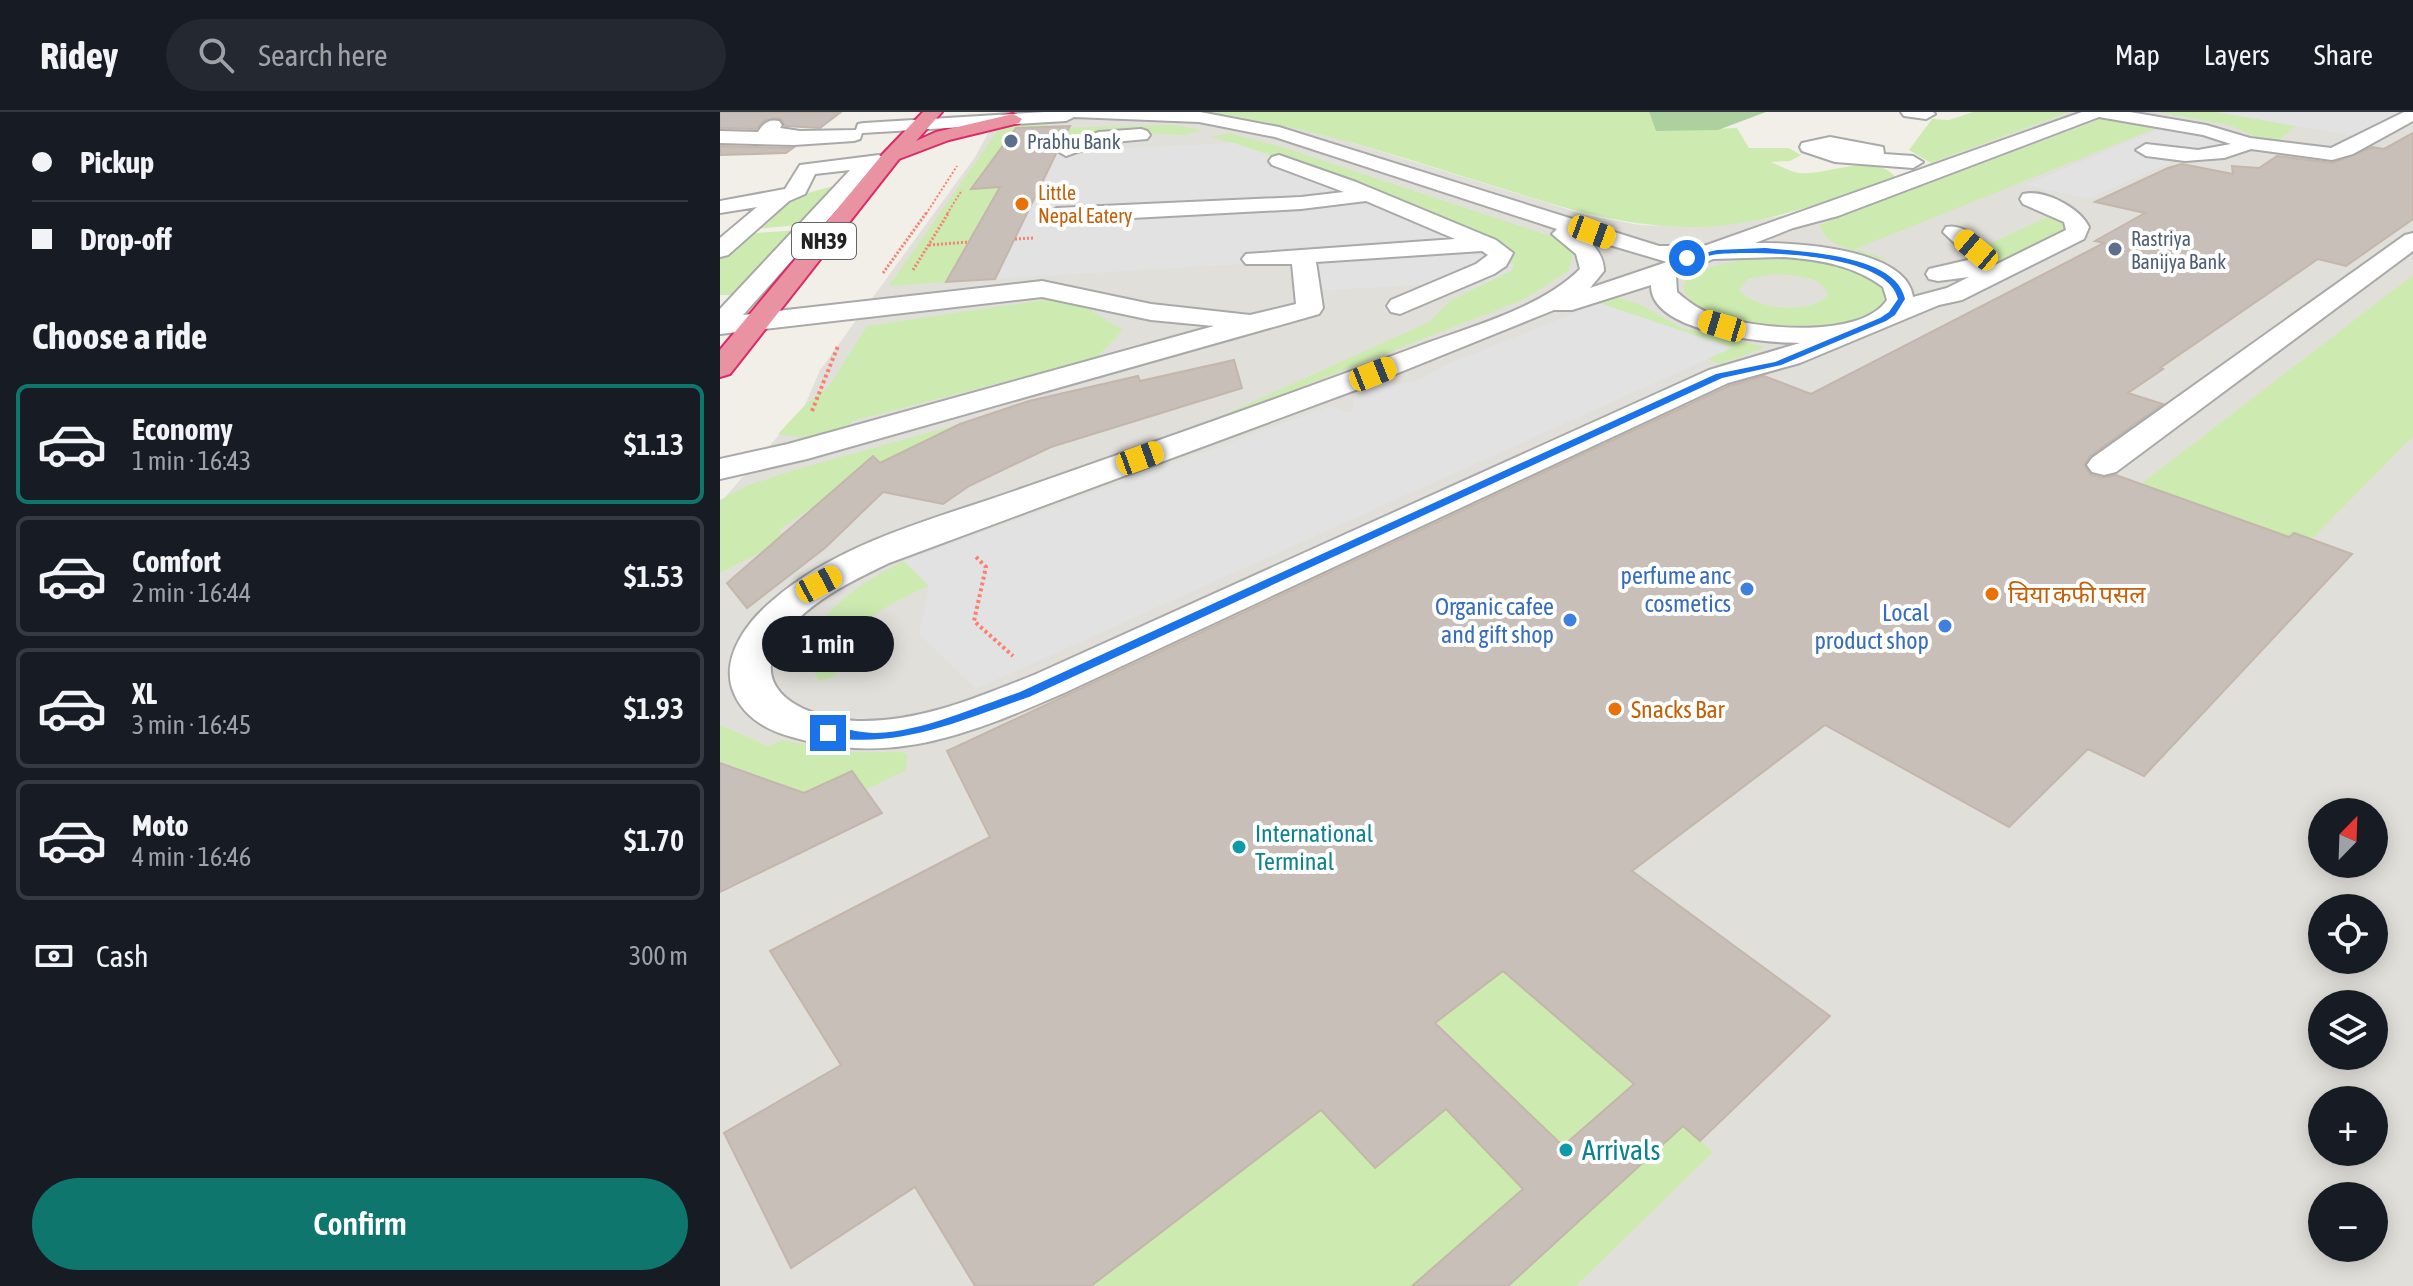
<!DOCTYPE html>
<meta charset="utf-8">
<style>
:root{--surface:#171b24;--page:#242831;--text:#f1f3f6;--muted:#9ea1a6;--line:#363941;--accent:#0f766e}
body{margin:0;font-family:"Asap Condensed","Noto Sans Devanagari",sans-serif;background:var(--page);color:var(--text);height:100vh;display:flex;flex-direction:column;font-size:30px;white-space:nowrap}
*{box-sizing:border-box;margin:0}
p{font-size:26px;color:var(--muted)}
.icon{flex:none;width:44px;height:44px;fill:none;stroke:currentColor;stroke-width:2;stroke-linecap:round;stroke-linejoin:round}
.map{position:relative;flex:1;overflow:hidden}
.sheet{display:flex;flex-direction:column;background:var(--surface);width:720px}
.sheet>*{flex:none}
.guide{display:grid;align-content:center;height:176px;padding:0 32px;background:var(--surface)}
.needle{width:52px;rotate:23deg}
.fabs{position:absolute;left:1588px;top:686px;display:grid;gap:16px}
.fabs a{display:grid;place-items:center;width:80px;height:80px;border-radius:50%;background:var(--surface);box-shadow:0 4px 20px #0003;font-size:40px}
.end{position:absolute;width:36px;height:36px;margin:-18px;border:10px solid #1a73e8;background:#fff;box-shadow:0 0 0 4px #fff}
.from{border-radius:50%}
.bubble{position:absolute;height:56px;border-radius:28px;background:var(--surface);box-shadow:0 4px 20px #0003;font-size:26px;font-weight:600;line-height:56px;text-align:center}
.car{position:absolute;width:24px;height:48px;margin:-24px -12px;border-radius:10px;box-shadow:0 0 6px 2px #0007;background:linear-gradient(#f5c518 24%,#345 0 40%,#f5c518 0 76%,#345 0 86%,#f5c518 0)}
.guide b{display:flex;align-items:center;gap:28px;height:76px;font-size:30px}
.guide b+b{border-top:2px solid var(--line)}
.guide i{width:20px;height:20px;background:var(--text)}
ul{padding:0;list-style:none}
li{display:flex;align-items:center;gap:24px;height:120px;margin:0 16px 12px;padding:0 16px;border:4px solid var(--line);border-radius:12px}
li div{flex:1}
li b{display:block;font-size:30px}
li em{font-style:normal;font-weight:600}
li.active{border-color:var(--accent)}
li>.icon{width:72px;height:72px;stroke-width:1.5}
h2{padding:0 32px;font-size:36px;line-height:96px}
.pay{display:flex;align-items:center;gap:20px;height:88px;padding:0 32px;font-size:30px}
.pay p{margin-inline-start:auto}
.primary-button{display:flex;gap:16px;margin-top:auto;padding:16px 32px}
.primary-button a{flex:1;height:92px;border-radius:48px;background:var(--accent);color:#fff;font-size:32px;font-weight:600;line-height:92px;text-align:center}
header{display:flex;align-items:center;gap:48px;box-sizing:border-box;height:112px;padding:0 40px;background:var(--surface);border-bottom:2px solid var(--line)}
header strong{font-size:38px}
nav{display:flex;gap:44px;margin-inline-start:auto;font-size:28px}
.search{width:560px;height:72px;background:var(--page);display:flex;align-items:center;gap:20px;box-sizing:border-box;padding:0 28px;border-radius:44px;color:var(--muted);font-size:30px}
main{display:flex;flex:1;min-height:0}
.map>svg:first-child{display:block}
.airport{fill:#e1dfda;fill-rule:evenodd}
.grass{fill:#cdebb0;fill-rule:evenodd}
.forest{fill:#add19e}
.parking{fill:#e2e2e2}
.building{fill:#c7bfb8;stroke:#c4b6ab;stroke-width:2;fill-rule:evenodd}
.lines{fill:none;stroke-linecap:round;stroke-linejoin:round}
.minor-casing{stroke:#a9a9a9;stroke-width:4}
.highway-casing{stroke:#dc2a67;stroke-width:4}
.path-far2{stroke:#fa8072;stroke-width:2;stroke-dasharray:2 2;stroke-linecap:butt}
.path-far1{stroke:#fa8072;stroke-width:3;stroke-dasharray:2 2;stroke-linecap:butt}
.path{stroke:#fa8072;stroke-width:4;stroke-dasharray:3 3;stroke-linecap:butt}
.minor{fill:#fff;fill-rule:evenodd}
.highway{fill:#e892a2;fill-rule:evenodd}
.route{fill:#1a73e8}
.service-dot{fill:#5c6f8a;stroke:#fff;stroke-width:3}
.food-dot{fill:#e8710a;stroke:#fff;stroke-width:3}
.shop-dot{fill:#3f7fe0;stroke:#fff;stroke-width:3}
.culture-dot{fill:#0f9aa8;stroke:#fff;stroke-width:3}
.labels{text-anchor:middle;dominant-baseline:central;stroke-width:8;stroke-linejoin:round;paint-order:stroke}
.far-service-label{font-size:20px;fill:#4e5e75;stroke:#fff;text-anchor:start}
.far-food-label{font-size:20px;fill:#c56008;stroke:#fff;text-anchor:start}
.shield{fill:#fff;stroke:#646464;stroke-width:2}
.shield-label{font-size:22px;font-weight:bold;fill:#222}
.shop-label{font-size:24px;fill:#366cbe;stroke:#fff;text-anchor:end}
.food-label{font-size:24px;fill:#c56008;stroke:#fff;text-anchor:start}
.culture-label{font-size:24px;fill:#0d838f;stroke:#fff;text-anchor:start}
.near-culture-label{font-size:28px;fill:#0d838f;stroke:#fff;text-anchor:start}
</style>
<header>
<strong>Ridey</strong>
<div class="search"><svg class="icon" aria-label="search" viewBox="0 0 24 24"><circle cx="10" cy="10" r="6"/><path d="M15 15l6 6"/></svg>Search here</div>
<nav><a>Map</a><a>Layers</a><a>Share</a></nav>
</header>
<main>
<section class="sheet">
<div class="guide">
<b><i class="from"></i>Pickup</b>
<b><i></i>Drop-off</b>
</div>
<h2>Choose a ride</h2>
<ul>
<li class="active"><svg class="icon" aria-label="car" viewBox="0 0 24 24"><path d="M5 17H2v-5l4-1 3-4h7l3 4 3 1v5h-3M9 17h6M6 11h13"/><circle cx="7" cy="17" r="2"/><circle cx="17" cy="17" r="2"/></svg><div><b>Economy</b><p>1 min · 16:43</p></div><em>$1.13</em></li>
<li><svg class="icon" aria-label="car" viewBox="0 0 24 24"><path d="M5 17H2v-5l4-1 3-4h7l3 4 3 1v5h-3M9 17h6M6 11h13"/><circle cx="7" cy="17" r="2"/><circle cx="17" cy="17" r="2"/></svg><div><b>Comfort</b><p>2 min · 16:44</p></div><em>$1.53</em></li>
<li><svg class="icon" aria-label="car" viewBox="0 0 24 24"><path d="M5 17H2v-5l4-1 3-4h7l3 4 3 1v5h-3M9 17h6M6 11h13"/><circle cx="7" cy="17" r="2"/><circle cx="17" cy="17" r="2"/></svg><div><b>XL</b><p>3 min · 16:45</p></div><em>$1.93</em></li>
<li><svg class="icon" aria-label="car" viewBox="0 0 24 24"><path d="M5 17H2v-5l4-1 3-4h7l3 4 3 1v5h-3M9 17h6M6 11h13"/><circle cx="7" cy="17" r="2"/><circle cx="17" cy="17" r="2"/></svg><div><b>Moto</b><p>4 min · 16:46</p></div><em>$1.70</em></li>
</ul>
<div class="pay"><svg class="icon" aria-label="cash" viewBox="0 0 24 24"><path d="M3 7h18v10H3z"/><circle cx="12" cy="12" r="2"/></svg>Cash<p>300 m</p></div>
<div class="primary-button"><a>Confirm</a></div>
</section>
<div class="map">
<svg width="1693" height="1174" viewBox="0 0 1693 1174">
<rect width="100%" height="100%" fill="#f2efe9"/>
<path class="airport" d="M280,0h200l75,10 52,13 259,80 54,10 46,2 43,-3 63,-10 278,-102h343v1174h-1693v-783l85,-98 15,-35 155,-213zM1602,700h52v52h-52zM1602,796h52v52h-52zM1602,892h52v52h-52zM1602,988h52v52h-52zM1602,1084h52v52h-52z"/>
<g class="grass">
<path d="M480,0h449l7,19 81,-3 12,20h40l12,7 -11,6 -20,1c9,3 21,10 30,11 27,3 75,-22 95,4 -64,23 -125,47 -193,50 -73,2 -139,-19 -208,-41 -97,-30 -192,-63 -294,-74z"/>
<polygon points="1253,0 1350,0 1211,51 1189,38 1212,7 1229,8"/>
<polygon points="1438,0 1496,0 1575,14 1559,29 1545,29 1509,13"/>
<polygon points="1389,4 1444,13 1135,137 1167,147 1163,148 1119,134 1107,126 1099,113"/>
<polygon points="333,9 325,16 452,13 483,18 464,23 411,20 361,29 354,29 356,24 303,31 226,170 169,174 278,18 300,11"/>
<polygon points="509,21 559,34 833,125 849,135 854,142 848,159 805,187 468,319 709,210 730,189 792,158 787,152 514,31 491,25"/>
<polygon points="117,73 87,112 27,118 66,87"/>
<polygon points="1334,102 1346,113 1342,121 1271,154 1272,146 1262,135"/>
<polygon points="80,118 19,183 0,183 0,143 22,122"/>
<path d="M1057,145c31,2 95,6 109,39 -17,48 -155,34 -189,9 -52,-37 64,-48 80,-48zM1053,162c17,1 51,1 55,21 -18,20 -73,15 -89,-5l8,-11z"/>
<polygon points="1693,163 1693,324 1591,428 1569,425 1421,372"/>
<polygon points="892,184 919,192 962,216 1046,235 1001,252 987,247 1011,235 875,190"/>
<path d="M337,186l21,5 45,27 -27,28 -243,63c-17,18 -52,18 -75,13l27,-29 24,-19 38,-60z"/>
<path d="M240,312c-65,29 -123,66 -181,106l4,4 -22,18 -41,21v-73l26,-14 48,-16z"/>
<path d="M184,449l25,25c-42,18 -87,41 -94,91l-16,4c-4,-7 -8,-16 -9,-24 -2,-43 61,-80 94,-96z"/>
<polygon points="0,613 48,634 63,628 120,640 181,640 187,642 186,658 145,678 84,681 0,649"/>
<polygon points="783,859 993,1040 856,1174 788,1174 843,1034 716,910"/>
<polygon points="674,943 803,1077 692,1174 371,1174 601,998 656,1055 710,1010"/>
</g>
<polygon class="forest" points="929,0 1046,0 998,18 936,19"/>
<g class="parking">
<polygon points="1496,0 1693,0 1693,8 1657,28"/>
<polygon points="1442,16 1502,27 1511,33 1485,51 1461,46 1368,87 1305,73"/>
<polygon points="514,31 588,56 794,140 788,151 793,152 792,158 769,169 575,180 567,149 275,167 338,39"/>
<polygon points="879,191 1012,236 256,577 199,522 209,474 184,449 611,294 629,301 633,299 634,282 701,267 728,252"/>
</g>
<g class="building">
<polygon points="0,0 121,0 100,16 65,14 61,7 55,6 45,8 36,17 0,16"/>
<polygon points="350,14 342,30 334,36 336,42 275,167 226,170 280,75 251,77 296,16"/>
<path d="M1693,21v86l-67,47 -28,-7 -158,109 3,1 -35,24 35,11 -73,52 -6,9 7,10 12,3 13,-3 173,62 5,-4 58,21 -208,222 -56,-27 -79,78 -184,-102 -193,146 198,145 -130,125 -17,-15 -175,160h-96l111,-97 -77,-80 -71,59 -54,-58 -230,176h-116l-60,-99 -124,81 -67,-135 117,-68 -71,-114 220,-114 -43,-86 782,-365 35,-10 47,18 293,-151 -9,-2 50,-28 -50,-11 73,-34 14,-4 51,10 -1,-8 27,2 18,-12 56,7 39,-16 12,2zM783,859l131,113 -71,62 -128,-123z"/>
<polygon points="0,34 73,36 66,41 0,43"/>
<polygon points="514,248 522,276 331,335 249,374 223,392 163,380 105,436 27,496 7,471 153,344 160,351 240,312 309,289 418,264 420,269"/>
<polygon points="0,651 84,681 132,659 162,701 0,780"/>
</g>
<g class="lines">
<defs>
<g id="minor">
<path d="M325,0h155l79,15 380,119h45l378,-134h48l76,13 44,13 81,10 73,-36h9v9l-60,33 -21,6 -81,-11 -27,9 -39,3 -39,-5 -10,-6 10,-6 52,6 33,-6 -28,-9 -104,-18 -261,99 -45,12 -38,15c37,-1 152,5 158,54l34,-9 22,-11 -31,4 -9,-2 -3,-5 3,-5 39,-9v-4l-25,-24 3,-5c17,-4 36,13 46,27l-3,14 77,-38 -2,-8 -41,-18 -3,-5 3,-5c22,-5 57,14 66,33l-5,12 -122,61 -23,5 -139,58 -72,20 -664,310c-92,40 -171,74 -272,44 -26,-7 -51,-21 -60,-49 -10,-33 16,-67 40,-87 68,-60 167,-83 251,-113 131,-46 263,-92 393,-141 51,-19 126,-39 164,-78l-4,-15 -24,-20 5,-5 -282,-92 -76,-15 -125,-5 -8,4 -204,12 -2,6 -6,2 -60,4 -74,-2v-12l38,1c5,-9 11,-13 21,-11l3,4 -2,3 20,3 56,-1 2,-6 6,-1zM866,126l81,24 -77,26 14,-17c0,-14 -8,-24 -18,-33zM1064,145c37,3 69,8 99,30l4,13c-27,40 -133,29 -173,15 -14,-5 -26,-13 -37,-23l-1,-16 37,-17zM931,173c-1,48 115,58 149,58l-91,27 -675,305c-56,22 -115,48 -177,46 -61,-3 -122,-39 -61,-100 26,-26 60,-42 93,-58l472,-175 193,-78h18z"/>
<polygon points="1181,0 1213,0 1215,2 1206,7 1184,4"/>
<polygon points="421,17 427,19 430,23 427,27 382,31 346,44 336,38 339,34 379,20"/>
<polygon points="1110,25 1163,35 1164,42 1193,44 1203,50 1193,56 1115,50 1082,39 1080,35 1082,31"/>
<polygon points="159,43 169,49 166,53 155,55 23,203 322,169 431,192 530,203 576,192 572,152 526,152 522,147 526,142 735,127 646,89 581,97 337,110 326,103 337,96 581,85 624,80 552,53 549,49 552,45 559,43 636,70 776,128 793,141 786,154 774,162 680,202 671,200 667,194 671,188 756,152 768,143 762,139 596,150 603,196 599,202 87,347 0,367 0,347 68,332 494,214 431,208 322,185 0,222 0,197 130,58 95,62 85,82 69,89 8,143 0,145 0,126 37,95 0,101 0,89 65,77 80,53"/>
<polygon points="1693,121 1693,139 1396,360 1384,363 1372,360 1367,353 1372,346 1685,123"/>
</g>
<polygon id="highway" points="203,0 222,0 196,29 216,20 293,2 302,7 299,11 229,28 179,47 10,262 0,265 0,238 162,43"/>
</defs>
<use href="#minor" class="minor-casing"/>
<use href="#highway" class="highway-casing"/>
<g class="path-far2">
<polyline points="206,102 237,54"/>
<polyline points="227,102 242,78"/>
</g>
<g class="path-far1">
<polyline points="295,127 314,126"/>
<polyline points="209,133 249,130"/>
<polyline points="193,158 229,100"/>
<polyline points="163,161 207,100"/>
</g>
<g class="path">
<polyline points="92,299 118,234"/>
<polyline points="256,445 266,455 254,509 293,544"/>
</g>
<use href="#minor" class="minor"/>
<use href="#highway" class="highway"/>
</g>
<path class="route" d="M1045,136c36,4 131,6 140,51l-10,16 -9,6 -105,44 -59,13 -693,319c-61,21 -120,48 -185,42 -8,-1 -16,0 -23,-6 13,-10 39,1 55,0 48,-2 99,-26 144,-41l696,-318 59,-12 105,-44 9,-6 9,-13c-10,-47 -141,-48 -179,-45 -11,1 -25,7 -36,4l34,-8z"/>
<g class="service-dot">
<circle cx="291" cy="29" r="8"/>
<circle cx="1395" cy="137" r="8"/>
</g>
<g class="food-dot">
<circle cx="302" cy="92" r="8"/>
<circle cx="1272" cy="482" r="8"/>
<circle cx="895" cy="597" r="8"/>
</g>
<g class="shop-dot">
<circle cx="1027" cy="477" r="8"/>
<circle cx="850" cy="508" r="8"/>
<circle cx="1225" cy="514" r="8"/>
</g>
<g class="culture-dot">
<circle cx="519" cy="735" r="8"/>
<circle cx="846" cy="1038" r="8"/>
</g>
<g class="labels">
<g class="far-service-label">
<text x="307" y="29">Prabhu Bank</text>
<text x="1411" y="126">Rastriya<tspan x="1411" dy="23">Banijya Bank</tspan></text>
</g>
<g class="far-food-label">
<text x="318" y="80">Little<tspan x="318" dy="23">Nepal Eatery</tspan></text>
</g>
<rect class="shield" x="72" y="111" width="64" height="36" rx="6"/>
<g class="shield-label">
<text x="104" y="129">NH39</text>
</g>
<g class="shop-label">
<text x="1011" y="463">perfume anc<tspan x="1011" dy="28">cosmetics</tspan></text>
<text x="834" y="494">Organic cafee<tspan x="834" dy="28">and gift shop</tspan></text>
<text x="1209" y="500">Local<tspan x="1209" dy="28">product shop</tspan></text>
</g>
<g class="food-label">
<text x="1288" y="482">चिया कफी पसल</text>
<text x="911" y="597">Snacks Bar</text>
</g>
<g class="culture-label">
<text x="535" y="721">International<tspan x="535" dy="28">Terminal</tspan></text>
</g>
<g class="near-culture-label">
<text x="862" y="1038">Arrivals</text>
</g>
</g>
</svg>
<div class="fabs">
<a><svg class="needle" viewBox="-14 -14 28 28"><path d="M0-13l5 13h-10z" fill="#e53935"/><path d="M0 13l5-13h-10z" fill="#9ea1a6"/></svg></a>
<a><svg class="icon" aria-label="locate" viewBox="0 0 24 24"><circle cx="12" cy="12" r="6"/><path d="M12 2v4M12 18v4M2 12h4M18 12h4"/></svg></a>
<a><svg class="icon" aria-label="layers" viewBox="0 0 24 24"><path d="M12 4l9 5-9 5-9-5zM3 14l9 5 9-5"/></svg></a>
<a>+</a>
<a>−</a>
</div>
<i class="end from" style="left:967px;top:146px"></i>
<i class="end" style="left:108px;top:621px"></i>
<div class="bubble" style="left:42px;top:504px;width:132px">1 min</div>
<i class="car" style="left:872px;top:120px;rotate:110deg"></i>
<i class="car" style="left:1256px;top:138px;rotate:310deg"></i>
<i class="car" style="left:1002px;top:214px;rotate:287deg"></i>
<i class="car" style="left:653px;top:262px;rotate:68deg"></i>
<i class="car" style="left:420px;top:346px;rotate:70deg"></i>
<i class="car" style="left:99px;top:472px;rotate:62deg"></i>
</div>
</main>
